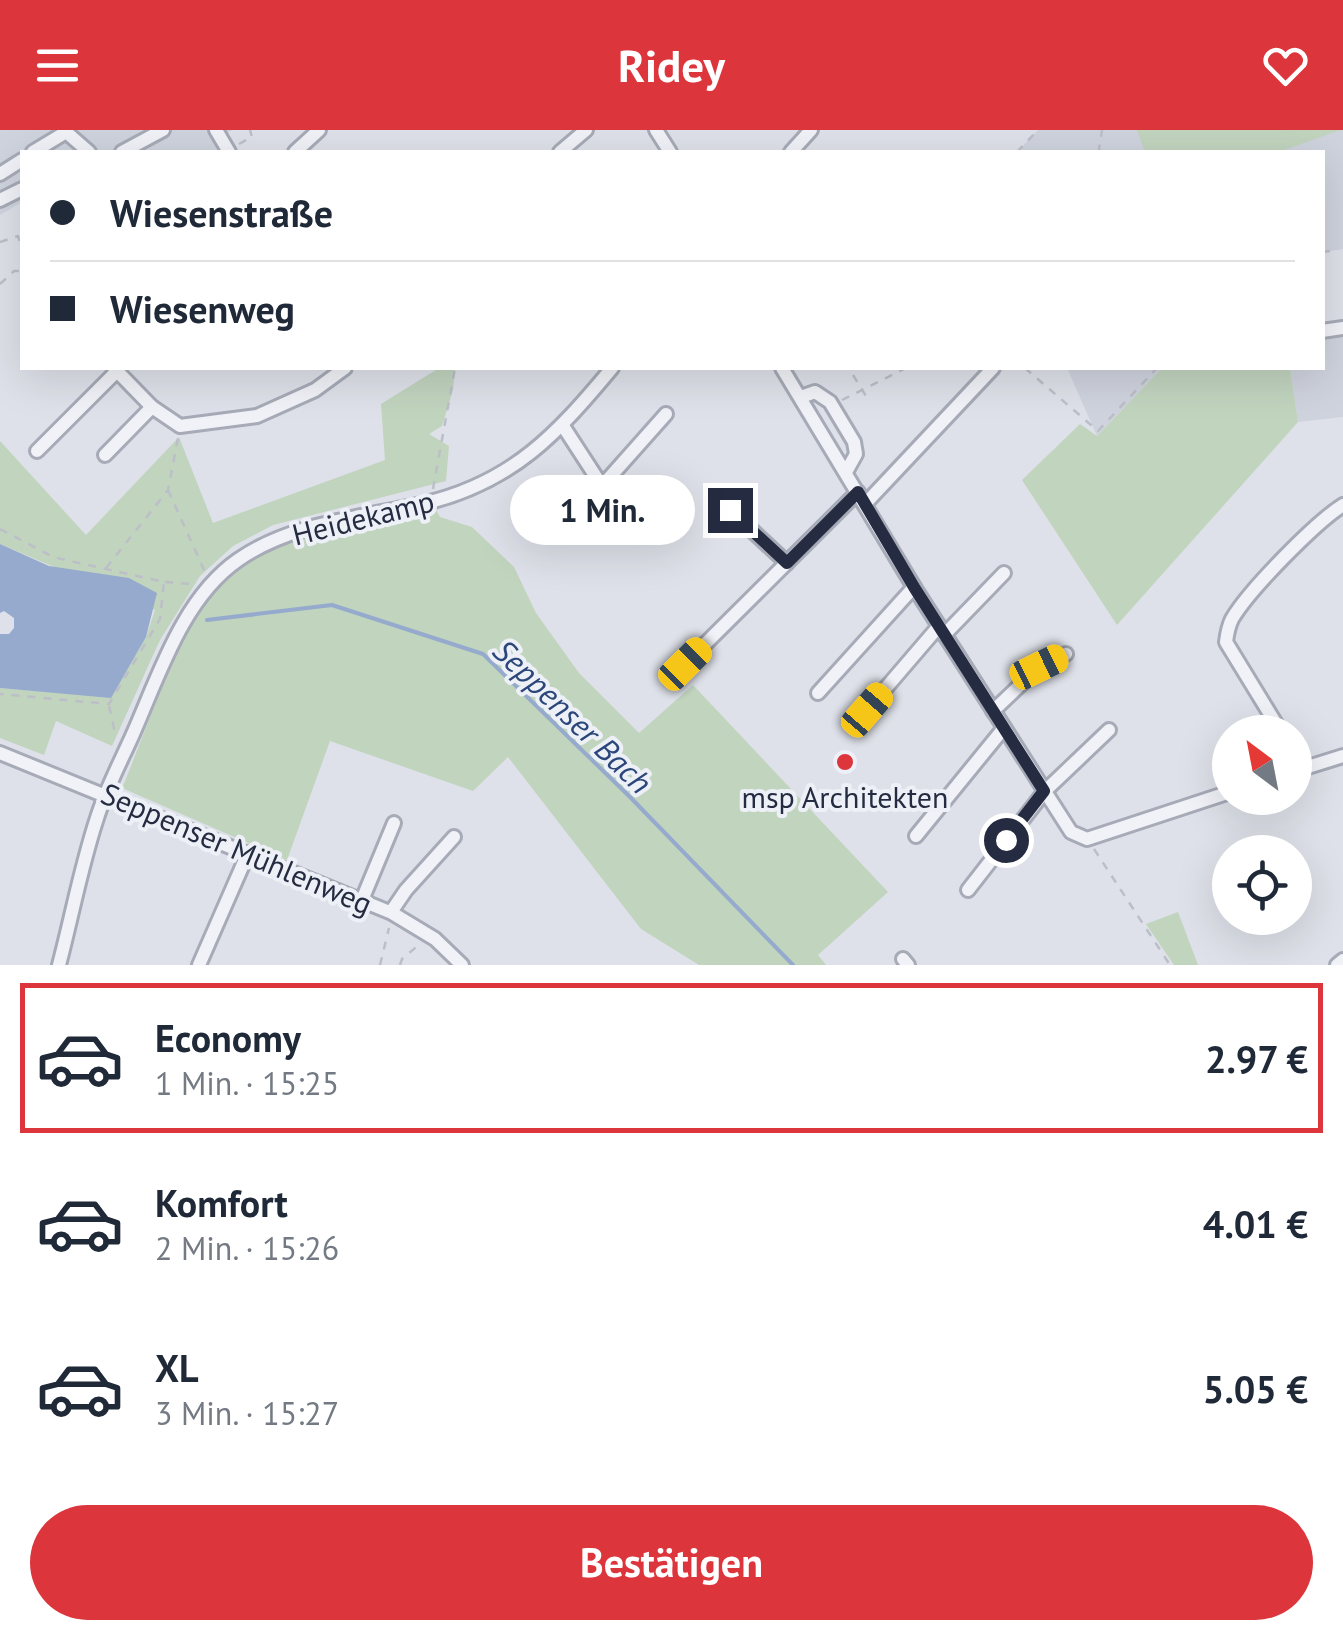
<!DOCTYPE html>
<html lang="de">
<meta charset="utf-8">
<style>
:root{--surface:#fff;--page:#f2f2f3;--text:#1f2937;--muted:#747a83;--line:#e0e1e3;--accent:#dc353c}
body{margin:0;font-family:"PT Sans",sans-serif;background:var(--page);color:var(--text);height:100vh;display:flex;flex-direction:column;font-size:38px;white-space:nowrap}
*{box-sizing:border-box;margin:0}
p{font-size:32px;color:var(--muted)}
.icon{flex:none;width:55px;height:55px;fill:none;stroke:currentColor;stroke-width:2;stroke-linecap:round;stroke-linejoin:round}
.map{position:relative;height:835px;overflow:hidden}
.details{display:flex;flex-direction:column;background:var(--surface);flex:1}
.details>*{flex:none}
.guide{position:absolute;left:20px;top:20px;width:1305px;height:220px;border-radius:0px;box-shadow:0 10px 40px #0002;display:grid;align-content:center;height:220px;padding:0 30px;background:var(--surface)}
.needle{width:65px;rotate:328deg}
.tools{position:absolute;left:1212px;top:585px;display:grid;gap:20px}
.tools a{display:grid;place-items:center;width:100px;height:100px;border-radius:50%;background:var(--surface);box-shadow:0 10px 40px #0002;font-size:50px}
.end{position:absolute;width:45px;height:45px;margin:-22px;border:12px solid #252c41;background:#fff;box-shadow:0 0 0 5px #fff}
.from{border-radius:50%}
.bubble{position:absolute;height:70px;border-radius:35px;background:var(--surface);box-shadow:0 10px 40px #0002;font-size:32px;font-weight:700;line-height:70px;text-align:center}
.car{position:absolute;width:30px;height:60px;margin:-30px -15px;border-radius:12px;box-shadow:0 0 8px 2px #0007;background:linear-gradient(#f5c518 24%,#345 0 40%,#f5c518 0 76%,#345 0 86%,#f5c518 0)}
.guide b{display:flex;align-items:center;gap:35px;height:95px;font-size:38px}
.guide b+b{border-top:2px solid var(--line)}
.guide i{width:25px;height:25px;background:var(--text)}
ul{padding:18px 0 0;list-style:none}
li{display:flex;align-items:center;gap:30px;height:150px;margin:0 20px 15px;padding:0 10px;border:5px solid transparent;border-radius:0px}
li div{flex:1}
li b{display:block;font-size:38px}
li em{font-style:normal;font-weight:700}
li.on{border-color:var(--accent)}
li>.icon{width:90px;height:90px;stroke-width:1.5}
.action{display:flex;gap:20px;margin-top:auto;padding:20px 30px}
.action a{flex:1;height:115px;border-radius:60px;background:var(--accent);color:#fff;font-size:40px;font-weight:700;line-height:115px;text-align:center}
header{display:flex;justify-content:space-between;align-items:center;height:130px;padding:0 30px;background:var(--accent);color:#fff;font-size:45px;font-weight:700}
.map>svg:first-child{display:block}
.built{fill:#cfd3de}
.green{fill:#c1d4be}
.water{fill:#95aacd}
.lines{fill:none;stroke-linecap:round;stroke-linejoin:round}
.stream{stroke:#95aacd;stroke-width:4}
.minor-casing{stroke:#a6abb7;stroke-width:18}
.path{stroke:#bcbfc8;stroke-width:2.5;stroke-dasharray:8 8;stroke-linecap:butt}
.minor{stroke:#f1f2f7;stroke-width:12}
.route{stroke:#252c41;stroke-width:12}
.poi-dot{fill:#dc353c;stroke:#edf0f6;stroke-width:4}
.labels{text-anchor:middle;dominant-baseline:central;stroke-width:8;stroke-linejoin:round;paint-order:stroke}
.street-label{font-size:30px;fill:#252c41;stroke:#edf0f6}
.poi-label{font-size:30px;fill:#252c41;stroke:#edf0f6}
.water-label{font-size:32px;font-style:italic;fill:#2b467a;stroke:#edf0f6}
</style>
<header><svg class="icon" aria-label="menu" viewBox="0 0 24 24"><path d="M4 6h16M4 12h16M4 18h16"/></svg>Ridey<svg class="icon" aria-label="heart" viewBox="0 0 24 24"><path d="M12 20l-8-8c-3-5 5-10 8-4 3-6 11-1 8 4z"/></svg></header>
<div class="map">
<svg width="1343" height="835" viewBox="0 0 1343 835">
<rect width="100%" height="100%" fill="#dee1e9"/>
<g class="built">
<polygon points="0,0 232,0 226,4 236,22 22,22 22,72 0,85"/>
<polygon points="1038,0 1343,0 1343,119 1323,122 1322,22 1017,22"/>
<polygon points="1343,198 1343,287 1298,292 1290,238 1322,238 1323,201"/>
<polygon points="1067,238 1162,238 1097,306"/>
</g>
<g class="green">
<polygon points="1137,0 1340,0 1279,22 1145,22"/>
<polygon points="439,238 455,238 453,260 442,296 429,304 449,316 446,351 273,395 233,416 200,446 160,510 112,616 56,591 44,625 0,608 0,558 111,567 146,507 155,480 0,414 0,311 86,405 179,307 213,393 385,330 381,274"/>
<polygon points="1162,238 1290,238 1298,292 1117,495 1022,350 1080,294 1097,306"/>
<path d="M436,380l4,7 32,10 42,40 22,46 43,60 60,60 54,-48 195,207 -70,63 8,10h-127l-58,-36 -133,-172 -35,34 -143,-50 -43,119 -165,-72c23,-54 54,-150 90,-193 19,-23 47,-41 75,-51 48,-16 100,-24 149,-34z"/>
<polygon points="1178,782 1198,835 1174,835 1146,794"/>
</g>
<polygon class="water" points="0,414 49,436 129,448 157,463 146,507 111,568 0,558 0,504 9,504 14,498 14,488 4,481 0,483"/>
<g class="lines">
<polyline class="stream" points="207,490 332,475 483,524 630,667 793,835"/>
<defs>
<g id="minor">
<polyline points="216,0 229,22"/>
<polyline points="656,0 670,22"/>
<polyline points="33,22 66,2 89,22"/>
<polyline points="122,22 163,0"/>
<polyline points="295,22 319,0"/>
<polyline points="560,22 586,0"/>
<polyline points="791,22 811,0"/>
<polyline points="0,44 22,30"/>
<polyline points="0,70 22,59"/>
<polyline points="1322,201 1343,198"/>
<polyline points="114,238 152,277 180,296 257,286 315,260 345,238"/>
<polyline points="782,238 914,457 1071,702 1087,709 1230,662"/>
<polyline points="801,267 815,262 830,272 854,312 856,324 846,342"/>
<polyline points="563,296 624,390"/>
<polyline points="37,321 117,241"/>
<polyline points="105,325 152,277"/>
<polyline points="602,356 666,284"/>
<polyline points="865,374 993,238"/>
<polyline points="730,380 787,433"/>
<polyline points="944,505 1004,443"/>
<polyline points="685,534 858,362"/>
<polyline points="818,563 914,457"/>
<polyline points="867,580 939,496"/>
<polyline points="993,581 1039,537 1066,524"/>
<path d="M1281,602l-55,-90c1,-8 2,-15 6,-23 17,-29 83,-96 111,-114"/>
<polyline points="0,623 392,783 435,809 462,835"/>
<polyline points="1295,625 1303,638"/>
<polyline points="1295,641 1343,626"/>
<polyline points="916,706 1004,598"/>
<polyline points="968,760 1045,661 1109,600"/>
<polyline points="362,770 394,693"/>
<polyline points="391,782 406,760 454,707"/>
<polyline points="903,829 908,835"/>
<path d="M59,835c13,-49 22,-99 38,-147 9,-29 24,-57 36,-84 26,-59 50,-136 105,-174 54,-38 125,-42 188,-57 87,-21 131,-69 186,-135"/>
<polyline points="199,835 248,723"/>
<polyline points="1337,835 1343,830"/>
</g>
</defs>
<use href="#minor" class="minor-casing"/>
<g class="path">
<polyline points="239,14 252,7 250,0"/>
<polyline points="1017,22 1038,0"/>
<polyline points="1101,22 1099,19 1102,0"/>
<polyline points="0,112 18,106 20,113 22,112"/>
<polyline points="1322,122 1330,121"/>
<polyline points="0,154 14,141 22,141"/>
<polyline points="1025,238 1098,301 1157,238"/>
<polyline points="853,245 869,271"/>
<polyline points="842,270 906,238"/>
<polyline points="433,359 455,238"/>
<polyline points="168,360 205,442"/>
<polyline points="0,399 53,427 164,452 160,489 109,574 0,564"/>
<polyline points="106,438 168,360 178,308"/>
<polyline points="165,452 192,454"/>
<polyline points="109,576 116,607"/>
<polyline points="1094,719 1170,835"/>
<polyline points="380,835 389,798"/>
<polyline points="400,835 402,829 421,813"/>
</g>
<use href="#minor" class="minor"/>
</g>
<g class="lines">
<polyline class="route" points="730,380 787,433 858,362 914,457 1044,661 1006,710"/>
</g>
<circle class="poi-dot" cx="845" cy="632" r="10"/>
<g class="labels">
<g class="street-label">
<text transform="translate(363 387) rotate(-14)">Heidekamp</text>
<text transform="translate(237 718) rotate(23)">Seppenser Mühlenweg</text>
</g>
<g class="poi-label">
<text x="845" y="666">msp Architekten</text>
</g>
<g class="water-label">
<text transform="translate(573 586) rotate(44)">Seppenser Bach</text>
</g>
</g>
</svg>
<div class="tools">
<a><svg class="needle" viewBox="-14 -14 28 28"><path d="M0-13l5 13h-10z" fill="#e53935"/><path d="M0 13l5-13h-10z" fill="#747a83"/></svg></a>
<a><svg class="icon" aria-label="locate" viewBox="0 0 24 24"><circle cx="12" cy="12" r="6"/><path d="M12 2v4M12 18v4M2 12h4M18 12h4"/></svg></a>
</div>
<i class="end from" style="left:1006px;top:710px"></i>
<i class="end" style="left:730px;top:380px"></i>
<div class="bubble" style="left:510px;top:345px;width:185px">1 Min.</div>
<i class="car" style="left:685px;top:534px;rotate:45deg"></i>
<i class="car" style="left:1039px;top:537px;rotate:64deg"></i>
<i class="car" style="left:867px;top:580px;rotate:41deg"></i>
<div class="guide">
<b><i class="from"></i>Wiesenstraße</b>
<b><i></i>Wiesenweg</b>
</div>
</div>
<section class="details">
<ul>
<li class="on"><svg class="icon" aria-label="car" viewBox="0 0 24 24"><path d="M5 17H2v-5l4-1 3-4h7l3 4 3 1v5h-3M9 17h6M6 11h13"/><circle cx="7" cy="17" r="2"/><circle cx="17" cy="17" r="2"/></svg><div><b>Economy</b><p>1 Min. · 15:25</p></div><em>2.97 €</em></li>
<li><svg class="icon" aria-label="car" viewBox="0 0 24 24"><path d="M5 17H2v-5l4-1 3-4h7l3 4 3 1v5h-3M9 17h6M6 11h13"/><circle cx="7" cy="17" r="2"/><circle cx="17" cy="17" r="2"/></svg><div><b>Komfort</b><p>2 Min. · 15:26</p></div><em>4.01 €</em></li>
<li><svg class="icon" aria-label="car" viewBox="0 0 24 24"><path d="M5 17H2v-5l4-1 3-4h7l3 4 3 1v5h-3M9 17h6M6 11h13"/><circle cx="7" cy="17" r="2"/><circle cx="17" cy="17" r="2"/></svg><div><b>XL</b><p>3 Min. · 15:27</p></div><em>5.05 €</em></li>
</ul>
<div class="action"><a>Bestätigen</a></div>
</section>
